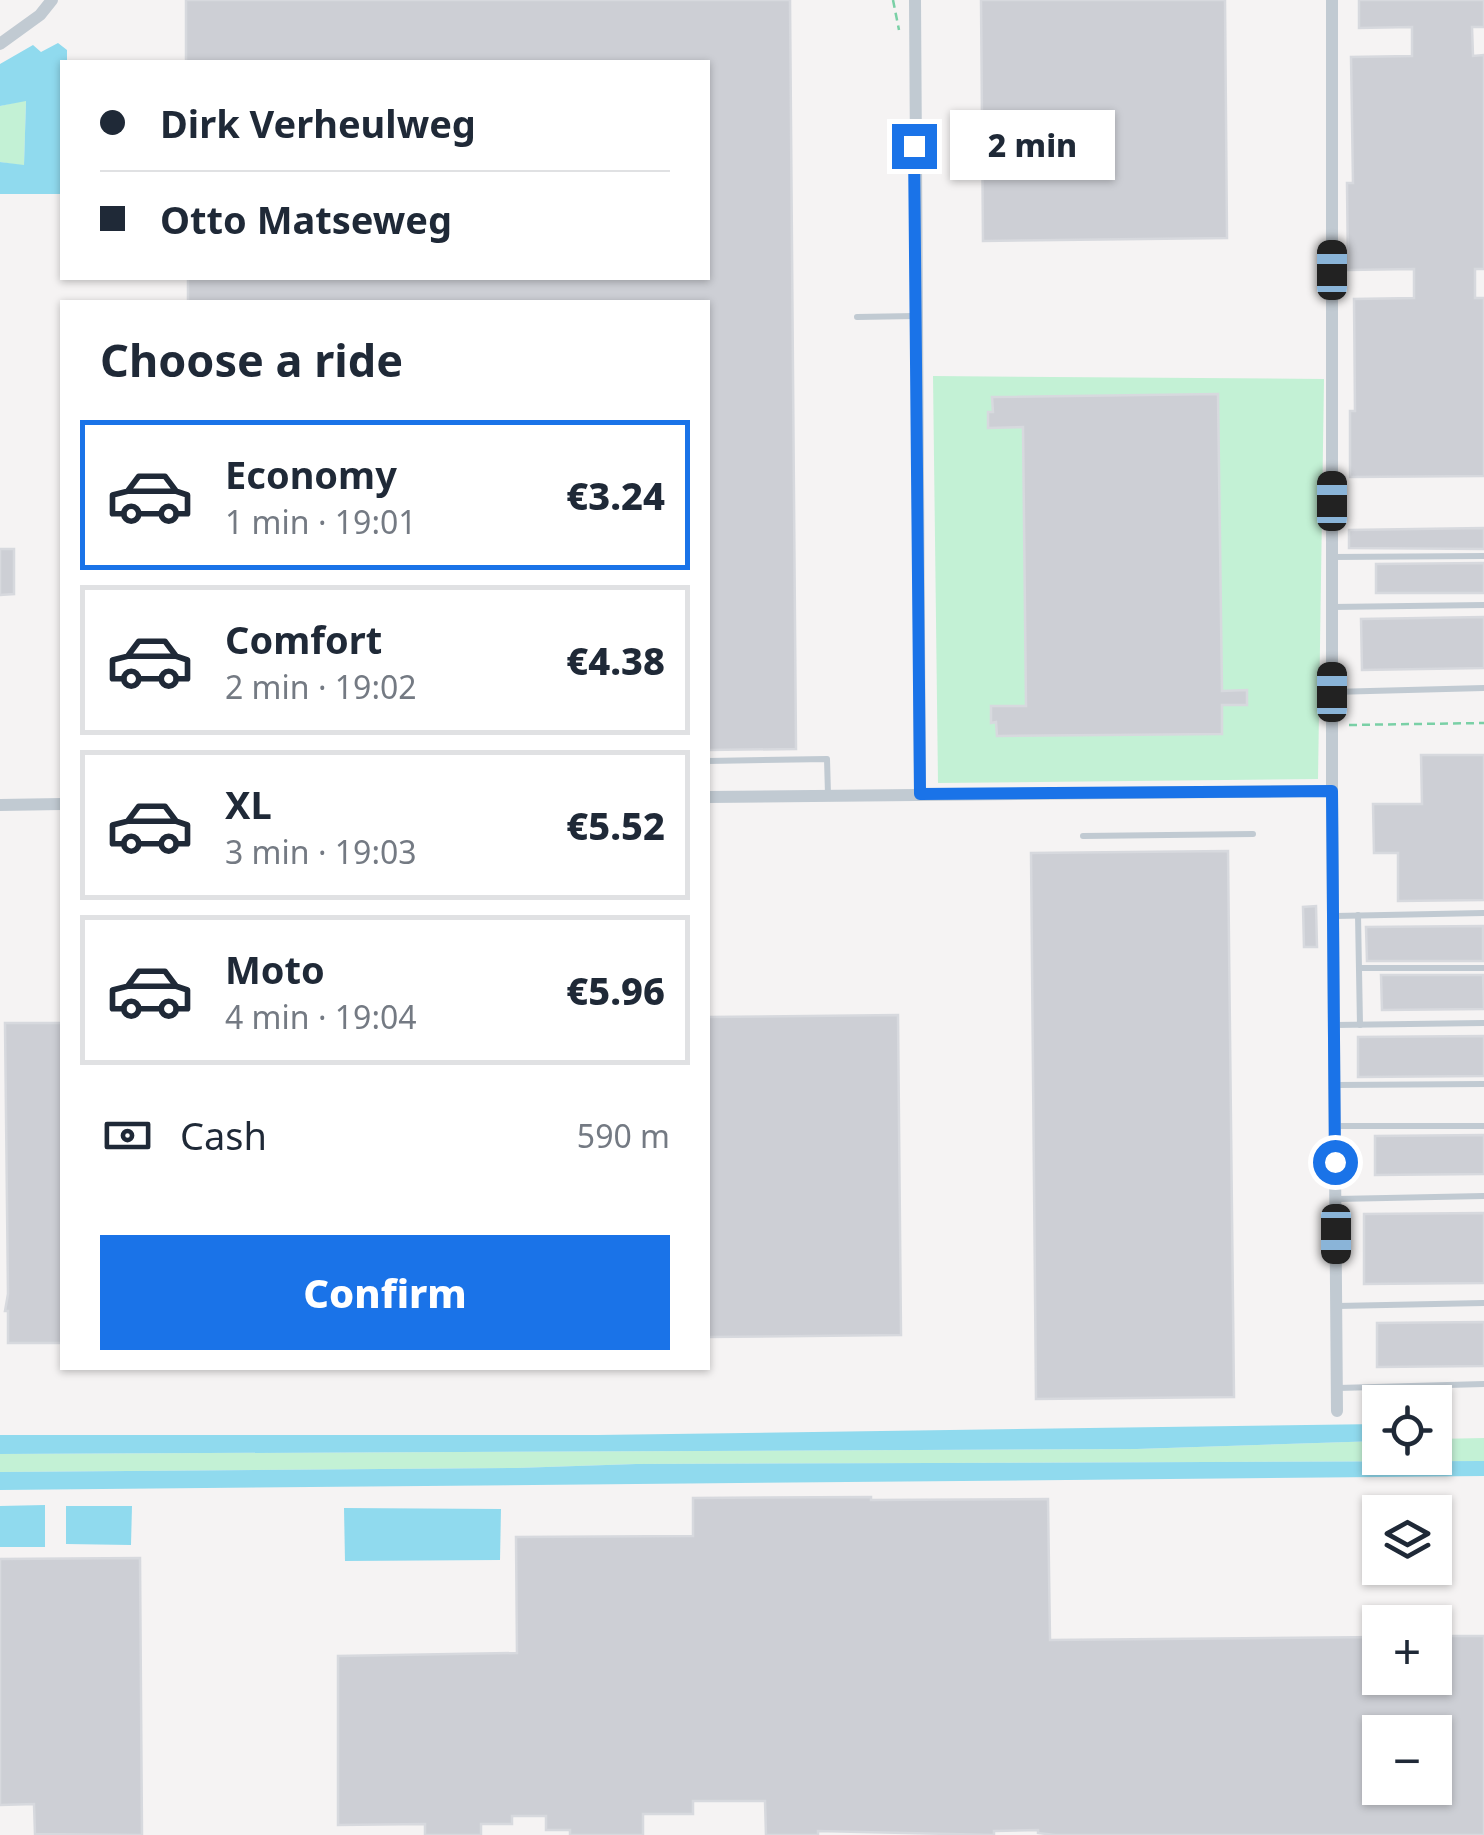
<!DOCTYPE html>
<meta charset="utf-8">
<style>
:root{--surface:#fff;--page:#f2f2f3;--text:#1f2937;--muted:#747a83;--line:#e0e1e3;--accent:#1a73e8}
body{margin:0;font-family:"Noto Sans",sans-serif;background:var(--page);color:var(--text);height:100vh;display:flex;flex-direction:column;font-size:38px;white-space:nowrap}
*{box-sizing:border-box;margin:0}
p{font-size:32px;color:var(--muted)}
.icon{flex:none;width:55px;height:55px;fill:none;stroke:currentColor;stroke-width:2;stroke-linecap:round;stroke-linejoin:round}
.map{position:relative;flex:1;overflow:hidden}
.sheet{position:absolute;left:60px;top:300px;width:650px;height:1070px;display:flex;flex-direction:column;background:var(--surface);border-radius:0px;box-shadow:0 2px 8px #0004}
.sheet>*{flex:none}
.guide{position:absolute;left:60px;top:60px;width:650px;height:220px;border-radius:0px;box-shadow:0 2px 8px #0004;display:grid;align-content:center;height:220px;padding:0 40px;background:var(--surface)}
.buttons{position:absolute;left:1362px;top:1385px;display:grid;gap:20px}
.buttons a{display:grid;place-items:center;width:90px;height:90px;border-radius:0px;background:var(--surface);box-shadow:0 2px 8px #0004;font-size:50px}
.end{position:absolute;width:45px;height:45px;margin:-22px;border:12px solid #1a73e8;background:#fff;box-shadow:0 0 0 5px #fff}
.from{border-radius:50%}
.bubble{position:absolute;height:70px;border-radius:0px;background:var(--surface);box-shadow:0 2px 8px #0004;font-size:32px;font-weight:800;line-height:70px;text-align:center}
.car{position:absolute;width:30px;height:60px;margin:-30px -15px;border-radius:12px;box-shadow:0 0 8px 2px #0007;background:linear-gradient(#222 24%,#8ab4d8 0 40%,#222 0 76%,#8ab4d8 0 86%,#222 0)}
.guide b{display:flex;align-items:center;gap:35px;height:95px;font-size:38px}
.guide b+b{border-top:2px solid var(--line)}
.guide i{width:25px;height:25px;background:var(--text)}
ul{padding:0;list-style:none}
li{display:flex;align-items:center;gap:30px;height:150px;margin:0 20px 15px;padding:0 20px;border:5px solid var(--line);border-radius:0px}
li div{flex:1}
li b{display:block;font-size:38px}
li em{font-style:normal;font-weight:800}
li.selected{border-color:var(--accent)}
li>.icon{width:90px;height:90px;stroke-width:1.5}
h2{padding:0 40px;font-size:45px;line-height:120px}
.pay{display:flex;align-items:center;gap:25px;height:110px;padding:0 40px;font-size:38px}
.pay p{margin-inline-start:auto}
.button{display:flex;gap:20px;margin-top:auto;padding:20px 40px}
.button a{flex:1;height:115px;border-radius:0px;background:var(--accent);color:#fff;font-size:40px;font-weight:800;line-height:115px;text-align:center}
.map>svg:first-child{display:block}
.green{fill:#c3f1d5}
.water{fill:#90daee}
.building{fill:#cdcfd5;stroke:#d7d9de;stroke-width:2.5;fill-rule:evenodd}
.lines{fill:none;stroke-linecap:round;stroke-linejoin:round}
.path{stroke:#7ad0a6;stroke-width:2.5;stroke-dasharray:8 5;stroke-linecap:butt}
.lane{stroke:#c1cad2;stroke-width:6}
.street{stroke:#c1cad2;stroke-width:12}
.route{stroke:#1a73e8;stroke-width:12}
</style>
<div class="map">
<svg width="1484" height="1835" viewBox="0 0 1484 1835">
<rect width="100%" height="100%" fill="#f5f3f3"/>
<g class="green">
<polygon points="26,100 24,166 0,162 0,106"/>
<polygon points="933,376 1324,379 1318,779 938,783"/>
<polygon points="1484,1438 1484,1461 636,1464 516,1468 0,1472 0,1454 1137,1449 1380,1441 1380,1458 1435,1458 1435,1439"/>
</g>
<g class="water">
<polygon points="58,43 67,50 67,62 62,62 62,194 0,194 0,162 24,165 26,101 0,106 0,64 33,45 41,52"/>
<polygon points="1380,1424 1380,1441 1137,1449 0,1454 0,1435 597,1435"/>
<polygon points="1484,1461 1484,1476 0,1490 0,1472 516,1468 636,1464"/>
<polygon points="45,1505 45,1547 0,1547 0,1506"/>
<polygon points="66,1506 132,1506 131,1545 66,1544"/>
<polygon points="344,1508 501,1509 500,1560 345,1561"/>
</g>
<g class="building">
<polygon points="186,0 790,0 796,749 708,750 708,302 188,302 188,278 708,278 708,62 186,62"/>
<polygon points="981,0 1225,0 1227,238 983,241"/>
<polygon points="1359,0 1484,0 1484,27 1472,27 1473,56 1484,55 1484,269 1475,269 1475,298 1484,298 1484,476 1350,477 1350,411 1355,411 1354,299 1414,298 1414,269 1348,270 1347,183 1353,183 1351,57 1412,56 1412,27 1359,28"/>
<polygon points="1218,394 1222,691 1247,690 1247,705 1222,705 1222,734 997,736 996,722 991,723 991,706 1026,706 1023,427 988,428 988,412 993,412 992,397"/>
<polygon points="1484,528 1484,549 1349,548 1349,530"/>
<polygon points="0,549 14,549 14,594 0,595"/>
<polygon points="1484,563 1484,593 1376,593 1376,564"/>
<polygon points="1484,617 1484,668 1362,670 1361,619"/>
<polygon points="1421,755 1484,755 1484,900 1398,901 1398,853 1374,853 1373,804 1422,804"/>
<polygon points="1228,851 1234,1397 1036,1399 1031,853"/>
<polygon points="1316,906 1317,947 1304,947 1303,907"/>
<polygon points="1483,926 1483,961 1367,961 1366,927"/>
<polygon points="1381,975 1483,975 1484,1009 1382,1010"/>
<polygon points="898,1015 901,1335 708,1337 708,1017"/>
<polygon points="5,1023 62,1023 62,1343 8,1343 8,1311 5,1311 8,1294"/>
<polygon points="1484,1036 1484,1076 1358,1077 1358,1037"/>
<polygon points="1484,1135 1484,1174 1375,1175 1375,1136"/>
<polygon points="1484,1213 1484,1283 1364,1284 1364,1214"/>
<polygon points="1484,1322 1484,1366 1377,1367 1377,1323"/>
<path d="M871,1497v3l177,-1 2,141 330,-3v41h55v-42h49v199h-429l-17,-2v-3l-44,1v4l-176,-4v4h-52l-1,-34h-72v13h-50v21h-73v-5h-24v-14h-34v8h-31v11h-56v-11l-87,1v-169l179,-3 -1,-116 177,-1v-38zM1380,1732h55v56h-55z"/>
<polygon points="140,1558 142,1835 35,1834 34,1804 0,1805 0,1559"/>
</g>
<g class="lines">
<g class="path">
<polyline points="893,0 899,30"/>
<polyline points="1349,725 1484,723"/>
</g>
<g class="lane">
<polyline points="857,317 915,316"/>
<polyline points="1332,557 1484,556"/>
<polyline points="1332,607 1484,605"/>
<polyline points="1332,692 1484,688"/>
<polyline points="708,761 827,759 828,794"/>
<polyline points="1083,836 1253,834"/>
<polyline points="1358,915 1360,1025"/>
<polyline points="1335,916 1484,913"/>
<polyline points="1359,968 1484,968"/>
<polyline points="1335,1025 1484,1023"/>
<polyline points="1336,1085 1484,1084"/>
<polyline points="1336,1126 1484,1126"/>
<polyline points="1337,1199 1484,1196"/>
<polyline points="1337,1306 1484,1303"/>
<polyline points="1338,1388 1484,1384"/>
</g>
<g class="street">
<polyline points="915,0 920,795"/>
<polyline points="1332,0 1332,791 1337,1411"/>
<polyline points="0,44 40,15 52,0"/>
<polyline points="708,797 1332,791"/>
<polyline points="0,805 62,804"/>
</g>
</g>
<g class="lines">
<polyline class="route" points="914,146 920,794 1332,791 1335,1162"/>
</g>
</svg>
<div class="buttons">
<a><svg class="icon" aria-label="locate" viewBox="0 0 24 24"><circle cx="12" cy="12" r="6"/><path d="M12 2v4M12 18v4M2 12h4M18 12h4"/></svg></a>
<a><svg class="icon" aria-label="layers" viewBox="0 0 24 24"><path d="M12 4l9 5-9 5-9-5zM3 14l9 5 9-5"/></svg></a>
<a>+</a>
<a>−</a>
</div>
<i class="end from" style="left:1335px;top:1162px"></i>
<i class="end" style="left:914px;top:146px"></i>
<div class="bubble" style="left:950px;top:110px;width:165px">2 min</div>
<i class="car" style="left:1332px;top:270px;rotate:0deg"></i>
<i class="car" style="left:1332px;top:501px;rotate:0deg"></i>
<i class="car" style="left:1332px;top:692px;rotate:0deg"></i>
<i class="car" style="left:1336px;top:1234px;rotate:180deg"></i>
<div class="guide">
<b><i class="from"></i>Dirk Verheulweg</b>
<b><i></i>Otto Matseweg</b>
</div>
<section class="sheet">
<h2>Choose a ride</h2>
<ul>
<li class="selected"><svg class="icon" aria-label="car" viewBox="0 0 24 24"><path d="M5 17H2v-5l4-1 3-4h7l3 4 3 1v5h-3M9 17h6M6 11h13"/><circle cx="7" cy="17" r="2"/><circle cx="17" cy="17" r="2"/></svg><div><b>Economy</b><p>1 min · 19:01</p></div><em>€3.24</em></li>
<li><svg class="icon" aria-label="car" viewBox="0 0 24 24"><path d="M5 17H2v-5l4-1 3-4h7l3 4 3 1v5h-3M9 17h6M6 11h13"/><circle cx="7" cy="17" r="2"/><circle cx="17" cy="17" r="2"/></svg><div><b>Comfort</b><p>2 min · 19:02</p></div><em>€4.38</em></li>
<li><svg class="icon" aria-label="car" viewBox="0 0 24 24"><path d="M5 17H2v-5l4-1 3-4h7l3 4 3 1v5h-3M9 17h6M6 11h13"/><circle cx="7" cy="17" r="2"/><circle cx="17" cy="17" r="2"/></svg><div><b>XL</b><p>3 min · 19:03</p></div><em>€5.52</em></li>
<li><svg class="icon" aria-label="car" viewBox="0 0 24 24"><path d="M5 17H2v-5l4-1 3-4h7l3 4 3 1v5h-3M9 17h6M6 11h13"/><circle cx="7" cy="17" r="2"/><circle cx="17" cy="17" r="2"/></svg><div><b>Moto</b><p>4 min · 19:04</p></div><em>€5.96</em></li>
</ul>
<div class="pay"><svg class="icon" aria-label="cash" viewBox="0 0 24 24"><path d="M3 7h18v10H3z"/><circle cx="12" cy="12" r="2"/></svg>Cash<p>590 m</p></div>
<div class="button"><a>Confirm</a></div>
</section>
</div>
